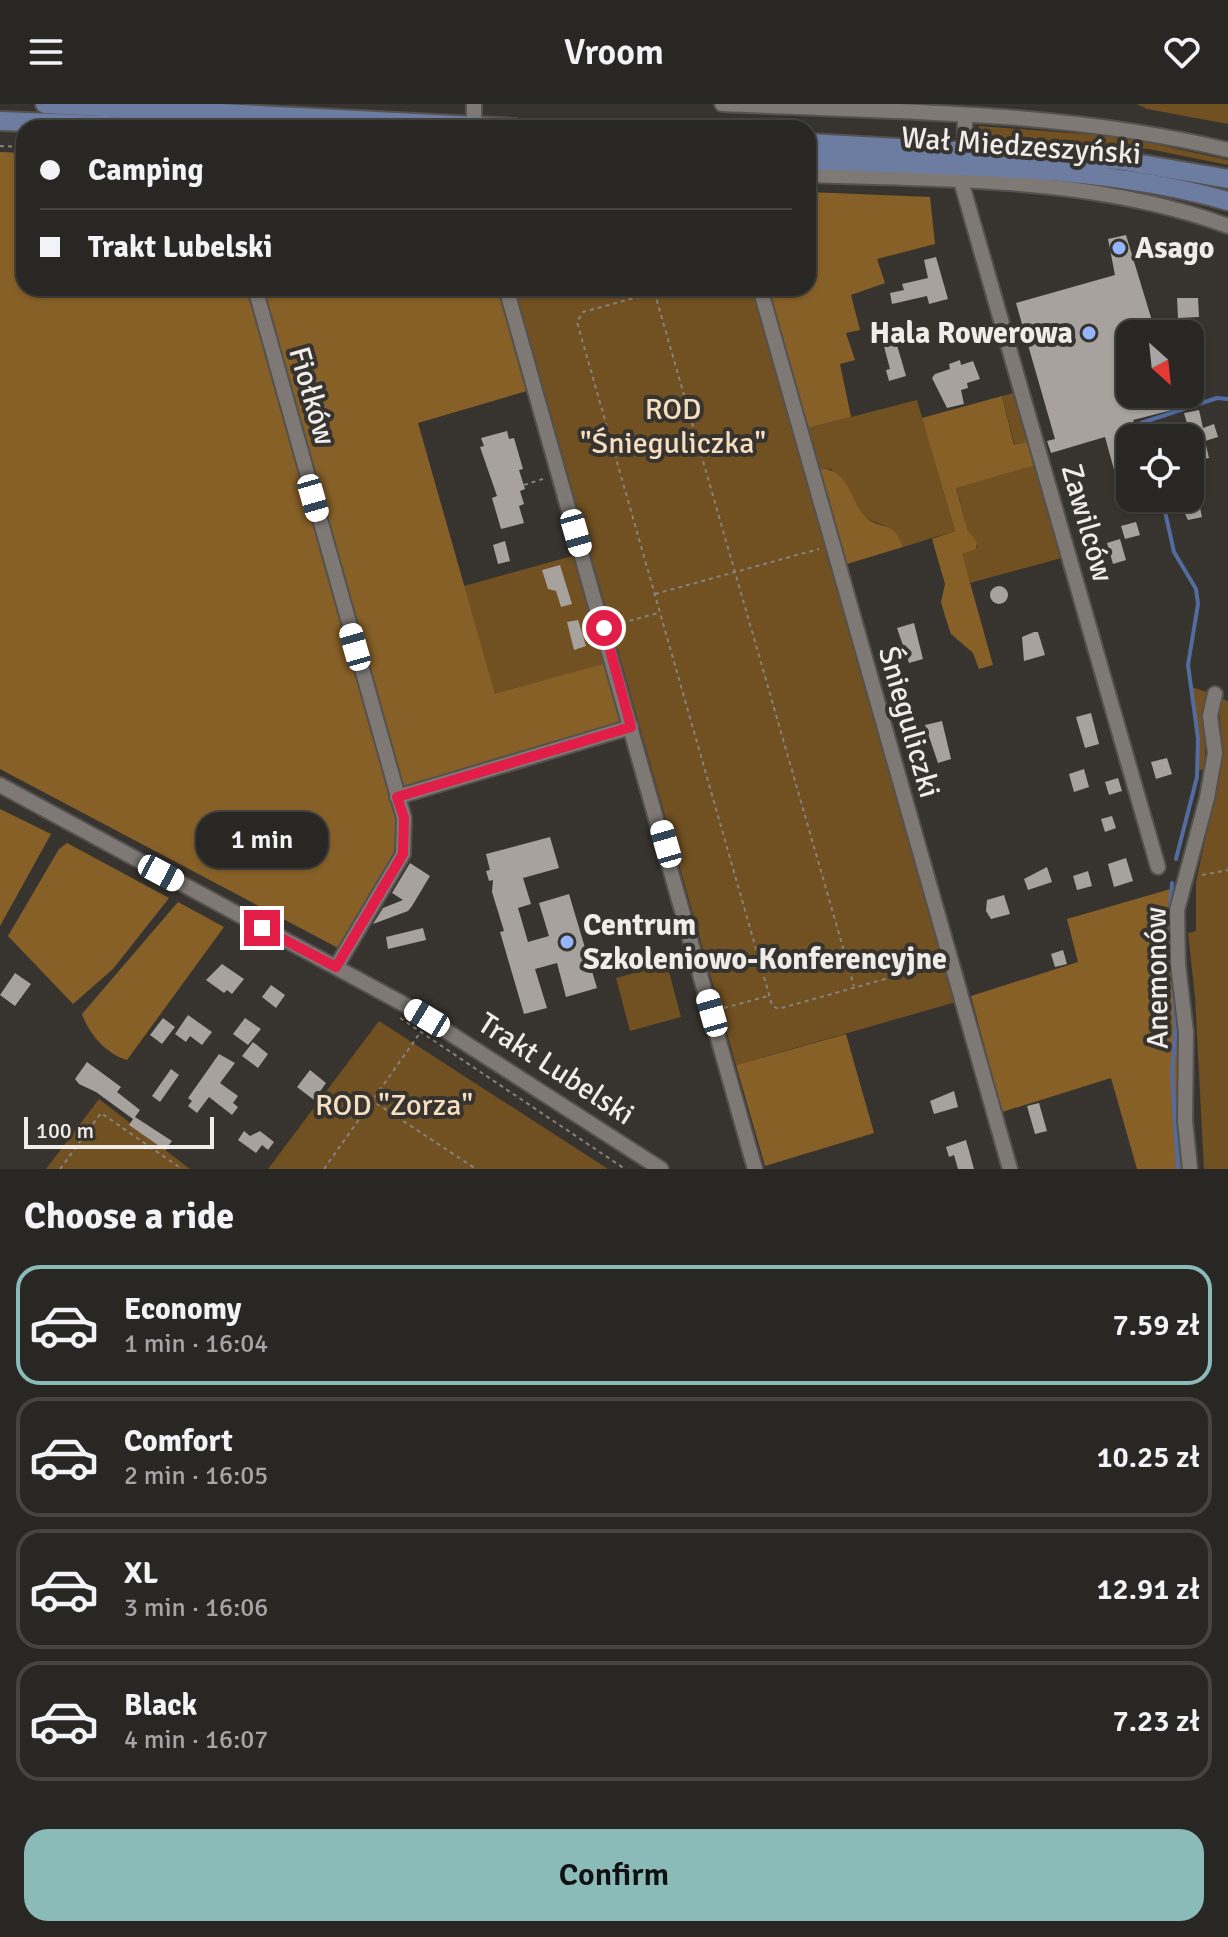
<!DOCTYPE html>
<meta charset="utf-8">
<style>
:root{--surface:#292723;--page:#353330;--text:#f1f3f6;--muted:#a5a5a6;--line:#454441;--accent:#8bbbb9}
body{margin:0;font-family:Signika,sans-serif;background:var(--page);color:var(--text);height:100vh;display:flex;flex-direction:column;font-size:30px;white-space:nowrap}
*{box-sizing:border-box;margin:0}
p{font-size:26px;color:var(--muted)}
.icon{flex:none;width:44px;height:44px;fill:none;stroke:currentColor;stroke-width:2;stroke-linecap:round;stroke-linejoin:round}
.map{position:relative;height:1065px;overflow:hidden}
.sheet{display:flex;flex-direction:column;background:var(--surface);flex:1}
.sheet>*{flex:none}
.banner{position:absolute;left:16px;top:16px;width:800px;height:176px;border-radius:24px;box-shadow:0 2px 6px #0004,0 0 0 2px var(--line);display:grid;align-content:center;height:176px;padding:0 24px;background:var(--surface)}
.needle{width:52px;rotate:153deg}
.fabs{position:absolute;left:1116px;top:216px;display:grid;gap:16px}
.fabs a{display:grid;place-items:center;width:88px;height:88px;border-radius:16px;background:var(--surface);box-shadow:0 2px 6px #0004,0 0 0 2px var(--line);font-size:40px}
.scale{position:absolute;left:24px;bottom:20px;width:190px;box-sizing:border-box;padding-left:8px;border:4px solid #efece9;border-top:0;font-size:22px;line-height:28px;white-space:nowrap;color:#efece9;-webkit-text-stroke:6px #37342f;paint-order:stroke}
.end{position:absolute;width:36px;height:36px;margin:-18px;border:10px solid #e11d48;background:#fff;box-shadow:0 0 0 4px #fff}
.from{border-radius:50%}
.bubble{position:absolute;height:56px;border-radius:24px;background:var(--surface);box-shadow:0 2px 6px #0004,0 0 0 2px var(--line);font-size:26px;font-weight:600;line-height:56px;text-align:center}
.car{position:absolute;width:24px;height:48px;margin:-24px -12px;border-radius:10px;box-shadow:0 0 6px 2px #0007;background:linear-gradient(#fff 24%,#345 0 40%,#fff 0 76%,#345 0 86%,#fff 0)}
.banner b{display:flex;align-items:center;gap:28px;height:76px;font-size:30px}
.banner b+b{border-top:2px solid var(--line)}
.banner i{width:20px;height:20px;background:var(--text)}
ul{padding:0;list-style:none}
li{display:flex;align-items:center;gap:24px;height:120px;margin:0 16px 12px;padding:0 8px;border:4px solid var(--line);border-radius:24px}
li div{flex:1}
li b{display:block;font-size:30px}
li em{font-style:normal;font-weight:600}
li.selected{border-color:var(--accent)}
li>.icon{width:72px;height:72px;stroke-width:1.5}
h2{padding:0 24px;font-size:36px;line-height:96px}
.primary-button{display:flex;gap:16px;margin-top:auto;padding:16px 24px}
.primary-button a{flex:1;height:92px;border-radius:24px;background:var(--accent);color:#111;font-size:32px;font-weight:600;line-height:92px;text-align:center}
header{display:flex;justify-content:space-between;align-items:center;height:104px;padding:0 24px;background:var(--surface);font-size:36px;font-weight:600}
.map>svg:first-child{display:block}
.green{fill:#715021}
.forest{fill:#876027}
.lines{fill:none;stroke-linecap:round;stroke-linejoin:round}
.stream{stroke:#526ba0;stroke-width:4}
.building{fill:#a7a29d}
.minor-casing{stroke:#54514e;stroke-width:18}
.major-casing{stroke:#54514e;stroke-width:22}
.path{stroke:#86837f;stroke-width:2;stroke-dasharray:4 4;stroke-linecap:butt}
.minor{stroke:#7e7974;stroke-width:14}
.major{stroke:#6d7da2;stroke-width:18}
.route{stroke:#e11d48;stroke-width:10}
.poi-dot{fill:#95b6fd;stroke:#37342f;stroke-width:3}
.labels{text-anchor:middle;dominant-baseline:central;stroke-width:8;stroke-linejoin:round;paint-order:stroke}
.street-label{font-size:30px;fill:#efece9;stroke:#37342f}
.poi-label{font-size:30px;font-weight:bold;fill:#efece9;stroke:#37342f;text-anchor:start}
.park-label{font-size:30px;fill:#f6dec0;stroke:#37342f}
</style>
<header><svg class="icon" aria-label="menu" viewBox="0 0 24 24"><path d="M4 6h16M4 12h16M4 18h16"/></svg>Vroom<svg class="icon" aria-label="heart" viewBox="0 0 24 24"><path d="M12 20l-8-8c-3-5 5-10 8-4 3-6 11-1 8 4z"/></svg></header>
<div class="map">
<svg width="1228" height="1065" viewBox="0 0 1228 1065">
<rect width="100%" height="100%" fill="#37342f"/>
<g class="green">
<polygon points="1137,0 1228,0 1228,20 1147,5"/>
<polygon points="979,22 1122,33 1228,56 1228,61 1149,45 983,33 978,29"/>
<polygon points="753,184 956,898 736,961 515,185"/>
<polygon points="1018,288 1032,337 1015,342 1002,292"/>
<path d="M917,296l38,131 -52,16c-9,-29 -24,-16 -40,-33l-32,-45 -11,-1 -12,-40z"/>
<polygon points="1039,360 1065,453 970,479 961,450 978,443 968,427 956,383"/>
<polygon points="576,451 606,559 495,591 464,482"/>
<polygon points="1191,583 1210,589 1205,611 1205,665 1199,666"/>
<polygon points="1218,593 1228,597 1228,1065 1204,1065 1195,893 1188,829 1196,827 1196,778 1223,653"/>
<polygon points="667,860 681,913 630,927 616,874"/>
<polygon points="379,917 608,1065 268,1065"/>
<polygon points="99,995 190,1065 46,1065"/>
</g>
<g class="forest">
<polygon points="0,48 24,49 24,184 500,184 530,286 418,319 495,590 606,559 623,619 390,686 398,716 398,749 340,845 0,665"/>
<polygon points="808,88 930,93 935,140 877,155 885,179 851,191 860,226 846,229 855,256 840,260 851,313 808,324 768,184 808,184"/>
<polygon points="1002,292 1014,341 1032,337 1039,360 956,384 968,427 977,438 976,445 962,450 993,561 979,565 973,549 951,530 945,512 941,498 945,480 932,435 955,427 922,314"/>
<path d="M820,364c31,3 28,31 46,49 15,15 28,1 37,30l-56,17z"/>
<polygon points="0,705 51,730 0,822"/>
<polygon points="67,739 169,794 113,865 73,900 8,832 59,745"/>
<polygon points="1174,784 1171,807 1182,929 1185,1065 1137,1065 1111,974 1002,1008 971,892 1078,858 1067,815"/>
<path d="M178,798l46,25 -97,133c-21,-6 -38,-26 -45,-46z"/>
<polygon points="846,930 874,1029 765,1062 736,961"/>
</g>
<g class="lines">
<g class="stream">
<polyline points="1142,334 1141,319 1217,294 1228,295"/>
<polyline points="1162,394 1174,448 1196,485 1198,500 1188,561 1198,634 1197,673 1176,755"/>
<polyline points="1172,779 1169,820 1176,923 1172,968 1178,1065"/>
</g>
</g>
<g class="building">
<polygon points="1126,131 1156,230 1130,230 1130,290 1168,290 1172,306 1133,316 1136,324 1125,328 1130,346 1130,377 1118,380 1105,333 1051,349 1047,337 1055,335 1016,199 1115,171 1108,135"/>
<polygon points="936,153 948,195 929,200 927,192 892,200 890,189 904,186 902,180 928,174 924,156"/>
<polygon points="1177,194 1198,194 1199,213 1178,214"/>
<polygon points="890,217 906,272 889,277 886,266 890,265 882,235 877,236 873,222"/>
<polygon points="960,256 961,261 973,257 980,275 967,279 968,284 961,286 964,300 947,304 932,274 935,270 950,265 949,260"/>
<polygon points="1199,306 1203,324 1214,320 1218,333 1205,337 1209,354 1198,356 1184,309"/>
<polygon points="507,327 509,335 514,334 523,365 519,366 525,385 520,387 524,400 519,402 524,419 501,425 492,394 497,392 480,343 484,342 481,334"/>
<polygon points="1193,370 1202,413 1188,416 1177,394 1190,394 1190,371"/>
<polygon points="1136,418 1140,431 1125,435 1121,422"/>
<polygon points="1120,435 1126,456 1113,460 1107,439"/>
<polygon points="505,437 510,457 498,460 493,441"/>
<polygon points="560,461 572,500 561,503 556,487 548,485 542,466"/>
<circle cx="999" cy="491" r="9"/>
<polygon points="578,516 586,542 574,546 567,518"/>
<polygon points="914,519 923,555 909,559 897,524"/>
<polygon points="1034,528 1038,528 1045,551 1024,557 1022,533"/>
<polygon points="1091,609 1099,640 1085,644 1076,613"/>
<polygon points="942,617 951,655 938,659 925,621"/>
<polygon points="1167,654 1172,670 1156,675 1151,658"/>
<polygon points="1084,665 1089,683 1074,688 1069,670"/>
<polygon points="1118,674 1122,687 1109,691 1105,678"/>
<polygon points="1112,712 1116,724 1105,728 1101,715"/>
<polygon points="550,733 559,764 523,774 531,800 518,804 528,838 549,832 539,799 569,790 597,884 566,893 557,859 535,865 547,904 524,910 500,828 504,827 492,788 493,776 489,777 486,767 490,766 486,750"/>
<polygon points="1126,754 1133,777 1114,783 1108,760"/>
<polygon points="410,759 430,772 412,802 408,807 373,820 383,804 403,796 392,789"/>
<polygon points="1047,763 1052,778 1028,786 1024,775"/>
<polygon points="1088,767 1092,782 1077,786 1073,772"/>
<polygon points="1004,791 1010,810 991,815 986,807 987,796"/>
<polygon points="423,824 426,836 388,845 386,833"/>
<polygon points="1063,846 1067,860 1055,863 1051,850"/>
<polygon points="222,860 244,875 232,890 227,886 224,889 206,876"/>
<polygon points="15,869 31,880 15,902 0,891"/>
<polygon points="271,881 285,891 276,904 262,893"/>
<polygon points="188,911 212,928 202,941 190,932 186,938 175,930"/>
<polygon points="163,914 175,923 162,940 150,931"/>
<polygon points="245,914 261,925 248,941 233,930"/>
<polygon points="253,938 268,950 258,964 242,952"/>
<polygon points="219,950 235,959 220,979 238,992 233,999 238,1003 232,1011 209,993 197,1009 188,1002 192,997 188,994"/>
<polygon points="87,958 121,983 117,988 140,1006 135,1013 172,1037 165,1046 129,1021 133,1015 96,988 79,980 75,975"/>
<polygon points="171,965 179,971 160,998 152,992"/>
<polygon points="310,966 326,979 314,996 297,983"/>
<polygon points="954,987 958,1003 934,1010 930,997"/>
<polygon points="1039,999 1047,1027 1035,1030 1027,1002"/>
<polygon points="244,1027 250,1032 260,1027 274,1038 268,1046 262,1041 256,1049 238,1036"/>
<polygon points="966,1036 974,1065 958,1065 954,1051 949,1053 946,1043"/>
</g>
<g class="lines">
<defs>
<g id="minor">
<polyline points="474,0 474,24"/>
<path d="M722,0c169,8 341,6 506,46"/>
<polyline points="965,47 965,11"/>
<path d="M808,71c140,5 287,2 420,51"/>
<polyline points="961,77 1158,763"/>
<polyline points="255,184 404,714 403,750 336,863"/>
<polyline points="506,184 755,1065"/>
<polyline points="760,184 1010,1065"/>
<polyline points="0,681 409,903 661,1065"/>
<polyline points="397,693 631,623"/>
<polyline points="1190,1065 1185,1017 1186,928 1178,860 1177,806 1207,694 1215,649 1210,612 1215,590"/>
</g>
<g id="major">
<polyline points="45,0 514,24"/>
<polyline points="0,17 186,24"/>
<polyline points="808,39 1118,56 1228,75"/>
<path d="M808,56c139,7 285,3 420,41"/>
</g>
</defs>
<use href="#minor" class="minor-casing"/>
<use href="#major" class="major-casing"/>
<g class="path">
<polyline points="0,42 24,43"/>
<polyline points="671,184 583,208 577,218 772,901 778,905 939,860"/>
<polyline points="659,188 657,197 854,882"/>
<polyline points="524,381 546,374"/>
<polyline points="655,490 819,445"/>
<polyline points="614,521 658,509"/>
<polyline points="1202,771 1228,766"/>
<polyline points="724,904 768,892"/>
<polyline points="400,914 625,1065"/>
<polyline points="370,995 476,1065"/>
<polyline points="60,1065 101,1009 182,1065"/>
<polyline points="324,1065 420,929"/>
</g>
<use href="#minor" class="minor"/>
<use href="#major" class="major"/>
</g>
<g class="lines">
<polyline class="route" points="262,824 336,863 403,750 404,714 397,693 631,623 604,524"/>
</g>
<g class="poi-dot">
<circle cx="1119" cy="144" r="8"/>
<circle cx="1089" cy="229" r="8"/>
<circle cx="567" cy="838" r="8"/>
</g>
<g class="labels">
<g class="street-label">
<text transform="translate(1021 42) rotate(4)">Wał Miedzeszyński</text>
<text transform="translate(312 292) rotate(74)">Fiołków</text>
<text transform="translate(1087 419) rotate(74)">Zawilców</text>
<text transform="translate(909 618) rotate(74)">Śnieguliczki</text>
<text transform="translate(1157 874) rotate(-91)">Anemonów</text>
<text transform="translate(556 965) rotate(33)">Trakt Lubelski</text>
</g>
<g class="poi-label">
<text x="1135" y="144">Asago</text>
<text x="1073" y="229" text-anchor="end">Hala Rowerowa</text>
<text x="583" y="821">Centrum<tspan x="583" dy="34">Szkoleniowo-Konferencyjne</tspan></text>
</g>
<g class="park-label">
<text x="673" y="305">ROD<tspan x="673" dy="34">"Śnieguliczka"</tspan></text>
<text x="394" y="1001">ROD "Zorza"</text>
</g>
</g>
</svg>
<div class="fabs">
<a><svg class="needle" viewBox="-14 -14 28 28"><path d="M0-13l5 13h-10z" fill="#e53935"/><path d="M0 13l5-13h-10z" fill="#a5a5a6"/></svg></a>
<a><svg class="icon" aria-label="locate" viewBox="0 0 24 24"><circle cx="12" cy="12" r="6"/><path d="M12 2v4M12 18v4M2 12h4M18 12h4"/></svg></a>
</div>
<div class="scale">100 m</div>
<i class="end from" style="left:604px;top:524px"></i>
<i class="end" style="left:262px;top:824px"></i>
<div class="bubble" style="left:196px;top:708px;width:132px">1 min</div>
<i class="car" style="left:313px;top:394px;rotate:164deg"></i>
<i class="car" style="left:576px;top:429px;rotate:164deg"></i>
<i class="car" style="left:355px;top:543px;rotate:344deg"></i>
<i class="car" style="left:666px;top:740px;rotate:344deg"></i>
<i class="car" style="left:161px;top:769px;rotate:118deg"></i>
<i class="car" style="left:712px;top:909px;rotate:344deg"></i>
<i class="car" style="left:427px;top:914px;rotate:301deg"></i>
<div class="banner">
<b><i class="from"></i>Camping</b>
<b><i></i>Trakt Lubelski</b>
</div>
</div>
<section class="sheet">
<h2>Choose a ride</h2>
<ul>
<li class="selected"><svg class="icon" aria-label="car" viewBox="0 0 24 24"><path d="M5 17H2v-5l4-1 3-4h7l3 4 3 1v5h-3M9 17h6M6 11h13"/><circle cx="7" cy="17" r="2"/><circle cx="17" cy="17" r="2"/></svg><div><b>Economy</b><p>1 min · 16:04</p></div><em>7.59 zł</em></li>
<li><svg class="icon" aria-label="car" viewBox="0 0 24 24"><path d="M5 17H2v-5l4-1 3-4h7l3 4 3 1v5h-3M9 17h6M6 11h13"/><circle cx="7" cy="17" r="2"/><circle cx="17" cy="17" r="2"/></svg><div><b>Comfort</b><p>2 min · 16:05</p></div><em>10.25 zł</em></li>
<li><svg class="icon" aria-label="car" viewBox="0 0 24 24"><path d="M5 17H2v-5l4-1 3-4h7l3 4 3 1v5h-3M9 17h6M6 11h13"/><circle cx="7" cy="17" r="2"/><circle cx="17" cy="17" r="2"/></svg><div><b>XL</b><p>3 min · 16:06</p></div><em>12.91 zł</em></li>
<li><svg class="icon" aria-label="car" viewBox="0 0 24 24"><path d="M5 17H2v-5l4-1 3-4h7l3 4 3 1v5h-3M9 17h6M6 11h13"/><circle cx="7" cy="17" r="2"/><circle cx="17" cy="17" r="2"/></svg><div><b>Black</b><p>4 min · 16:07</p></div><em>7.23 zł</em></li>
</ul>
<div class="primary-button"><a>Confirm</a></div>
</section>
